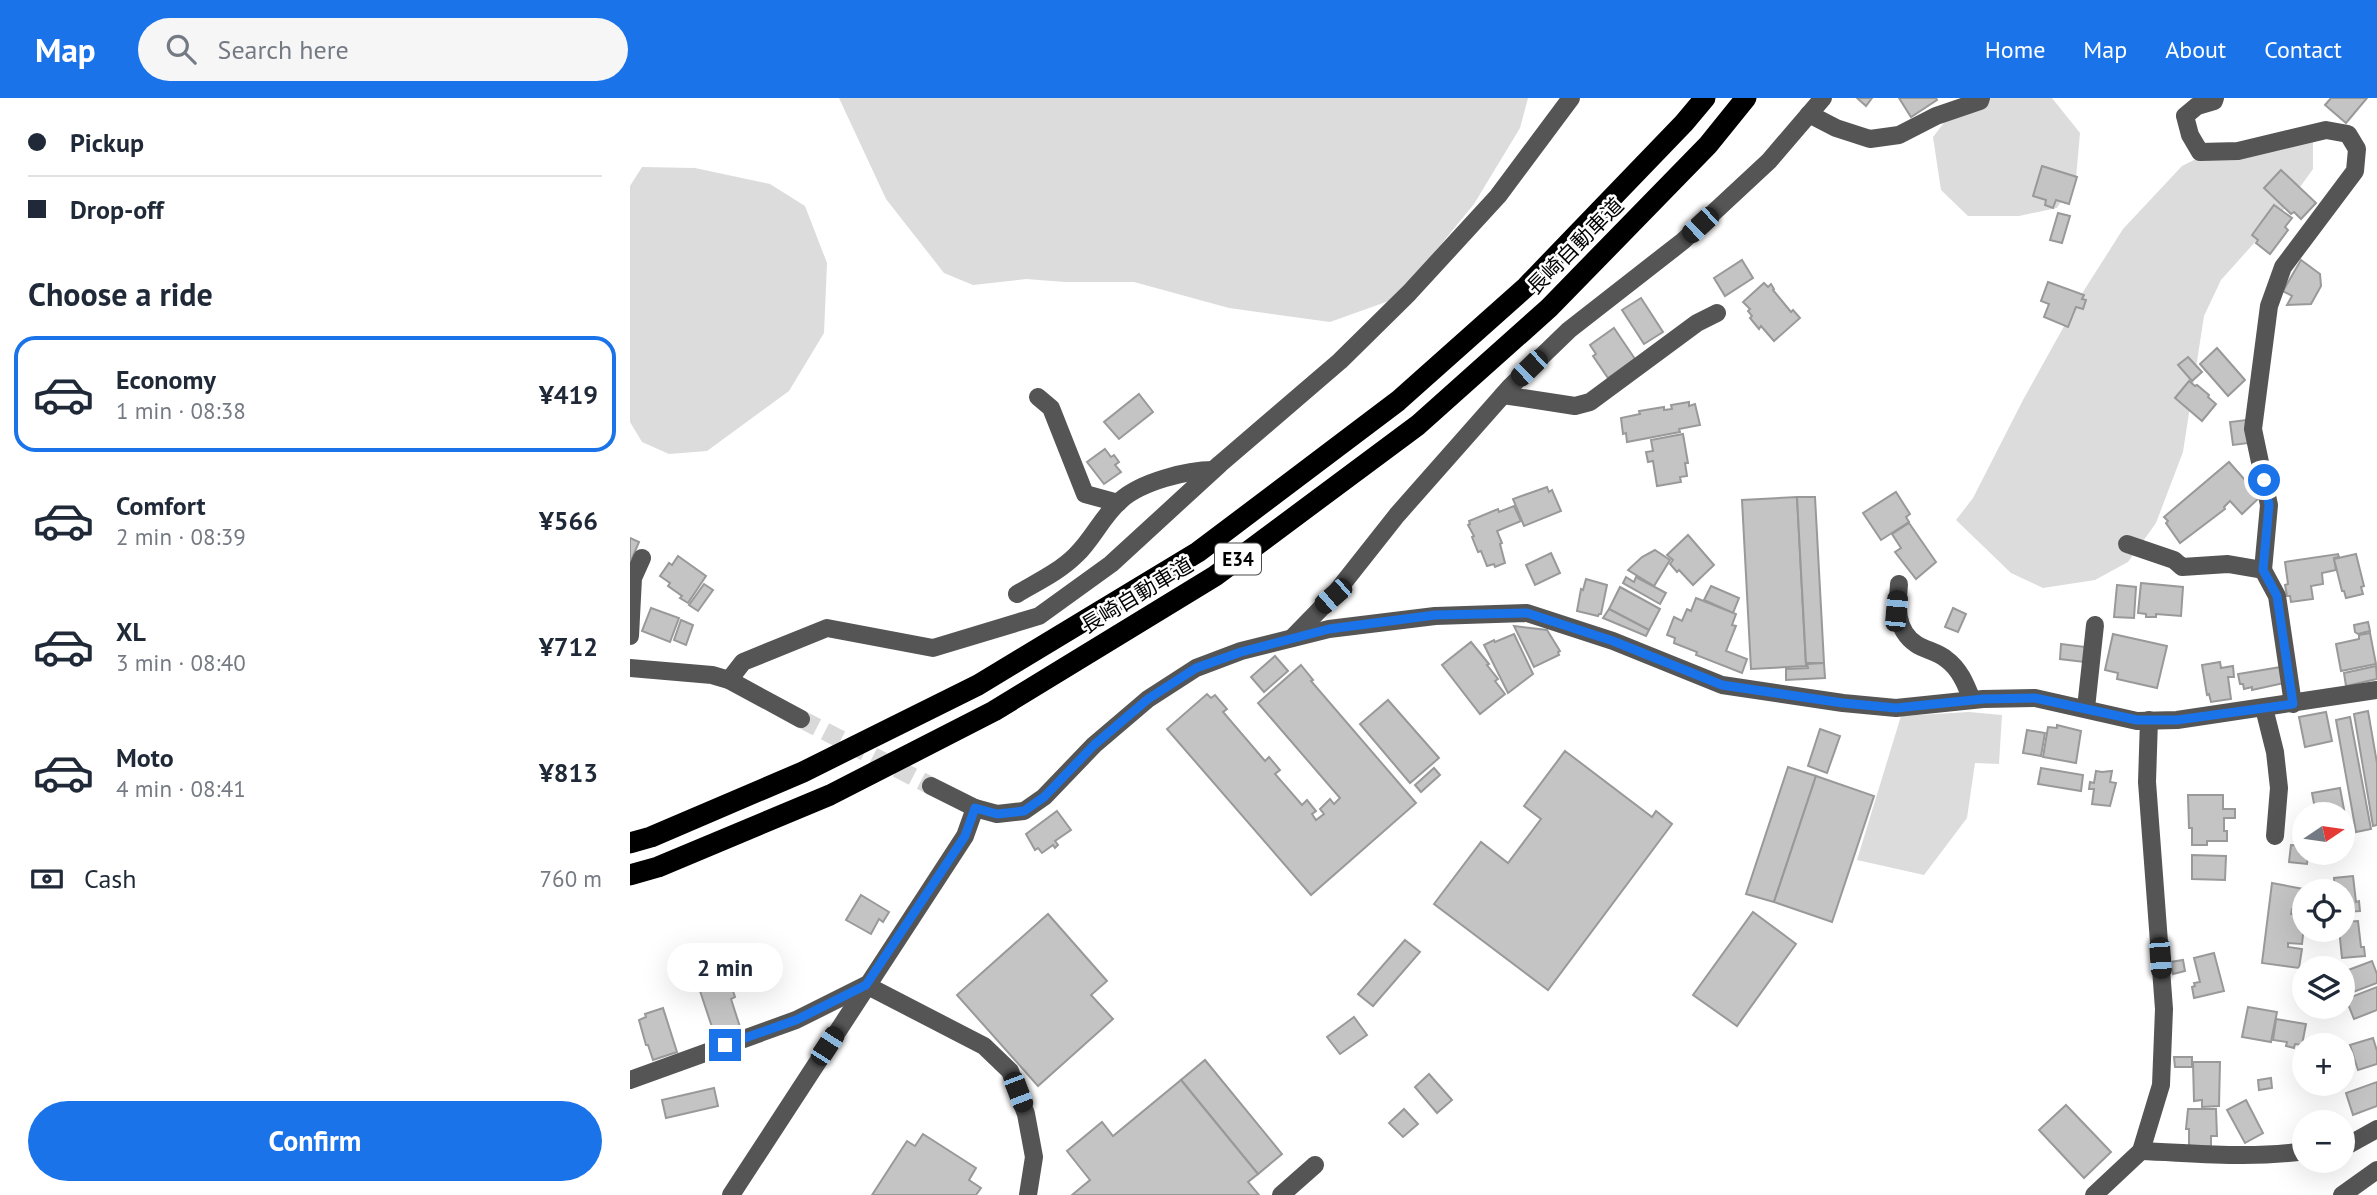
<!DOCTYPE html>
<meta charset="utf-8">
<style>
:root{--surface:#fff;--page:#f6f6f7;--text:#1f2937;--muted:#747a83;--line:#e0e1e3;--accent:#1a73e8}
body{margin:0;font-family:"PT Sans","Noto Sans JP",sans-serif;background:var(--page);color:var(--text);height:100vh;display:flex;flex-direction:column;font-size:26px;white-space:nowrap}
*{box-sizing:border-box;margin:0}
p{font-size:23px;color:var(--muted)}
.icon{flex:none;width:38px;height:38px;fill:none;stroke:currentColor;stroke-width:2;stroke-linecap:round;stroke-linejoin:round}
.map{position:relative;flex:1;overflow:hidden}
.side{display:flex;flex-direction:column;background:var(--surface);width:630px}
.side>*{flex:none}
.top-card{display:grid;align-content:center;height:154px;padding:0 28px;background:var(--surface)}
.needle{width:46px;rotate:77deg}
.controls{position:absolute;left:1662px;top:704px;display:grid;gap:14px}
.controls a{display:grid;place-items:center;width:63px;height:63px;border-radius:50%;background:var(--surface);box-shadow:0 7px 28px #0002;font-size:35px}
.end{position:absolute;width:32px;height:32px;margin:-16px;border:9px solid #1a73e8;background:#fff;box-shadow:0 0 0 4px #fff}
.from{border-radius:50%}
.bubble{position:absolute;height:49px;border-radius:24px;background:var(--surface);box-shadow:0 7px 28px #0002;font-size:23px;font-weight:700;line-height:49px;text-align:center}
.car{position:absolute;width:21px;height:42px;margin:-21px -10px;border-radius:9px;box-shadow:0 0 5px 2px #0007;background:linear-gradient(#222 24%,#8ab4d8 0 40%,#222 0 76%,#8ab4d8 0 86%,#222 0)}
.top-card b{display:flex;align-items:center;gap:24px;height:66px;font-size:26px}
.top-card b+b{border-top:2px solid var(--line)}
.top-card i{width:18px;height:18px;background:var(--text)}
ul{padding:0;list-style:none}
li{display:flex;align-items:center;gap:21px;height:116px;margin:0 14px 10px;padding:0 14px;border:4px solid transparent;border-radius:21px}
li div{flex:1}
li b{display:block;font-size:26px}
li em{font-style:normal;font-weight:700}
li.active{border-color:var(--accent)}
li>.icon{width:63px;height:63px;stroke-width:1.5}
h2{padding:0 28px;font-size:32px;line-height:84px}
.pay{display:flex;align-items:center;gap:18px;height:77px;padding:0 28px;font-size:26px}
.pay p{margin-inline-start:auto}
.cta{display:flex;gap:14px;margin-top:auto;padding:14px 28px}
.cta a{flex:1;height:80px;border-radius:42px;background:var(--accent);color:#fff;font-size:28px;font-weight:700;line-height:80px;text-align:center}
header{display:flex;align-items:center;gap:42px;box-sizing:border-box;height:98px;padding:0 35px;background:var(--accent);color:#fff}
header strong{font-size:33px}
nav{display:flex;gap:38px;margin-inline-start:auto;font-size:24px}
.search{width:490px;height:63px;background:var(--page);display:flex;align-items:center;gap:18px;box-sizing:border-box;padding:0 24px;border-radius:38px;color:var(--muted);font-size:26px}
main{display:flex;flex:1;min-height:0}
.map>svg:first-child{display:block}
.green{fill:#dcdcdc}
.building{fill:#c4c4c4;stroke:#999;stroke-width:2}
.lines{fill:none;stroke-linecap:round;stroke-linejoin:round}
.minor-tunnel{stroke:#d9d9d9;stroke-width:18;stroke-dasharray:18 9;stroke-linecap:butt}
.minor{stroke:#555;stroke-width:18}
.highway{stroke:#000;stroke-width:21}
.route{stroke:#1a73e8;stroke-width:9}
.labels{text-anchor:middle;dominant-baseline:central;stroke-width:5;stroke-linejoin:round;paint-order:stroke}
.shield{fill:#fff;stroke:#4c4c4c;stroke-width:2}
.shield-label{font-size:19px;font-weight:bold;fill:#000}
.street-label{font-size:21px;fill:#000;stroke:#fff}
</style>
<header>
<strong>Map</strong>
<div class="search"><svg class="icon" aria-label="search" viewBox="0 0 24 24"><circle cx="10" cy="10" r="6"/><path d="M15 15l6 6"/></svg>Search here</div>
<nav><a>Home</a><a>Map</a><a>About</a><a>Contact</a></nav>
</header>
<main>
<section class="side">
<div class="top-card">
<b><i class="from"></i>Pickup</b>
<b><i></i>Drop-off</b>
</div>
<h2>Choose a ride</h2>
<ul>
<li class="active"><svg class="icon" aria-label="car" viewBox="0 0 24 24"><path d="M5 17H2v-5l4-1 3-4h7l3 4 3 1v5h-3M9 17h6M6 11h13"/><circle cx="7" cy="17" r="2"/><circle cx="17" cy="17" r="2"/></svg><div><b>Economy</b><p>1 min · 08:38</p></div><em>¥419</em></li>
<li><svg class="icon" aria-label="car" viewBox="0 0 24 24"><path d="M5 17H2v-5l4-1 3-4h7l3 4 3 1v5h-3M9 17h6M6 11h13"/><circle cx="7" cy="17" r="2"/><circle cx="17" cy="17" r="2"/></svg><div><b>Comfort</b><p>2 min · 08:39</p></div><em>¥566</em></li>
<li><svg class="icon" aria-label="car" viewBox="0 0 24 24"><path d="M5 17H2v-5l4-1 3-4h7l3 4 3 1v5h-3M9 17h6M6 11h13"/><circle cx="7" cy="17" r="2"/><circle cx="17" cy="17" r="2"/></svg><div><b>XL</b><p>3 min · 08:40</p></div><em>¥712</em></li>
<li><svg class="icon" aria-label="car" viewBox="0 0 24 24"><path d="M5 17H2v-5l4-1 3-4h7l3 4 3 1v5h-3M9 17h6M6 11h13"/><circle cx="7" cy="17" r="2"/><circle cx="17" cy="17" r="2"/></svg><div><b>Moto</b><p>4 min · 08:41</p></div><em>¥813</em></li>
</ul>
<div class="pay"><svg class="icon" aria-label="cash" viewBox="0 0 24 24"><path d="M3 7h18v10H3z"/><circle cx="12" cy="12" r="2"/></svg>Cash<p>760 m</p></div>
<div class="cta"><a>Confirm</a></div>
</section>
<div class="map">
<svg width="1747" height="1097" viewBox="0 0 1747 1097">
<rect width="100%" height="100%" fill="#fff"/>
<g class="green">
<polygon points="209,0 898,0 890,30 844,106 767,200 700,224 599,210 504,184 435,184 396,181 343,187 314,175 256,101"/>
<polygon points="1333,0 1422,0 1450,35 1446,80 1427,110 1389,118 1338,118 1311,92 1303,39"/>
<polygon points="1683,42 1683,71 1652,114 1591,182 1574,218 1553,354 1526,425 1498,464 1465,482 1413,490 1381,475 1326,422 1343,400 1393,302 1453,194 1493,131 1552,68 1594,47"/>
<polygon points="12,69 65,70 140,86 175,108 197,165 194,235 159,293 77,353 39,356 12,344 0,324 0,88"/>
<polygon points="1339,614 1372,617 1369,666 1345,665 1337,720 1294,777 1227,762 1271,618"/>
</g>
<g class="building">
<polygon points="1227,0 1242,0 1236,8"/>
<polygon points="1269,0 1306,0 1307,2 1281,19"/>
<polygon points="1701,0 1737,0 1716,25 1695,7"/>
<polygon points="1412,68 1447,79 1439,106 1426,102 1423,110 1415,107 1416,102 1403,98"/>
<polygon points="1651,72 1686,105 1671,121 1664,114 1661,116 1634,90"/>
<polygon points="1644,107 1662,120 1655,129 1658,132 1640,156 1626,145 1628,142 1622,137"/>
<polygon points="1428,115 1440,118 1432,145 1420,142"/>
<polygon points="1112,162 1123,180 1095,198 1084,180"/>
<polygon points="1671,162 1690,176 1691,188 1681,206 1657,207 1662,198 1653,193"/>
<polygon points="1418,184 1454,197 1452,201 1456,202 1453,211 1446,209 1438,229 1414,219 1419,206 1411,203"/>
<polygon points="1134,185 1138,189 1141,186 1144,191 1143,192 1161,214 1163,212 1170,220 1144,243 1131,228 1129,231 1120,220 1122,218 1118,213 1120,211 1113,204"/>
<polygon points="1011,200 1033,234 1014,246 992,212"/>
<polygon points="984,230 1005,261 978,280 963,258 966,256 960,247"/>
<polygon points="1587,250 1615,282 1598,298 1570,266"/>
<polygon points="1558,259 1572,274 1562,283 1548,267"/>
<polygon points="1559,283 1565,288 1567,287 1579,297 1578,299 1586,306 1572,323 1545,300"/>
<polygon points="509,296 523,314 489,341 474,324"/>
<polygon points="1059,304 1059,308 1065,306 1070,327 1049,331 1050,334 997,344 996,335 993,336 991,320 1010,316 1009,313 1034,309 1034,312 1042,311 1041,307"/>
<polygon points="1616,322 1619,345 1603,347 1600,324"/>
<polygon points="1053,336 1058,365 1055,365 1057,378 1050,379 1051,384 1027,388 1023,363 1018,364 1016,354 1023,353 1021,342"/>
<polygon points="475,351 481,359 484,357 489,364 485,367 491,374 474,386 457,364"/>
<polygon points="1599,364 1630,399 1612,416 1600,403 1594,409 1595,411 1550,445 1536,425 1538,423 1534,419"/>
<polygon points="917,389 919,394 922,392 931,413 894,428 883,401"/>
<polygon points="1266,394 1280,416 1276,419 1279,424 1251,442 1233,415"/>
<polygon points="1167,399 1176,568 1121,571 1112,402"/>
<polygon points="1167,399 1185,399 1194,565 1176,565"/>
<polygon points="884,408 891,423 867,433 872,445 870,446 875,465 865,469 864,466 857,468 851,453 848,454 842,439 844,438 838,427 840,426 839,423 868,411 869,414"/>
<polygon points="1279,425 1306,464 1286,481 1265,454 1271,450 1262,436"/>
<polygon points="1058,437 1084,467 1063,487 1049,472 1047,474 1040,466 1043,462 1037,457"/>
<polygon points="0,440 9,444 0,465"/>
<polygon points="1025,452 1040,462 1024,488 998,472 1012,459"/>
<polygon points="921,455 930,475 905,487 896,467"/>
<polygon points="1708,456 1709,459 1704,460 1706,472 1692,475 1693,486 1681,488 1683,501 1661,504 1660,498 1657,498 1655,487 1658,486 1655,464"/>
<polygon points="1726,456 1734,488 1731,489 1733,496 1716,500 1714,493 1712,493 1704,461"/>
<polygon points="48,458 76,478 58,505 50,500 52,498 38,488 40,485 30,478 39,465 42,467"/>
<polygon points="996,479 1004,484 1006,479 1036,495 1030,506 993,485"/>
<polygon points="956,481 977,487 971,516 969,516 968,518 947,513 951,491 953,492"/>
<polygon points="1511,485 1553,489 1551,518 1526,516 1526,519 1516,519 1516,516 1508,515"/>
<polygon points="74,486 83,492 68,513 59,507"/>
<polygon points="1487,487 1506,489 1504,520 1484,519"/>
<polygon points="1081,488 1109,500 1103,515 1074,502"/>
<polygon points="990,489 1030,511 1019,532 979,511"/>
<polygon points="1066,500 1106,516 1102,527 1106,528 1096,553 1117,561 1112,575 1066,557 1067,554 1044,545 1045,540 1037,537 1044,519 1052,523 1057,511 1061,513"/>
<polygon points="21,510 49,520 40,544 12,533"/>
<polygon points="1323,510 1336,516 1328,534 1315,529"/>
<polygon points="979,511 1019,532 1016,538 973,520"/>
<polygon points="51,522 63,527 56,547 44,542"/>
<polygon points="1738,524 1740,533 1728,536 1725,534 1724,527"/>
<polygon points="884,528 917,532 930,553 928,554 929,557 904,569"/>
<polygon points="1740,535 1746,566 1711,573 1706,546 1729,541 1729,537"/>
<polygon points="884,536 903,576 878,595 854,547 864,542 865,544"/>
<polygon points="1483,536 1537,548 1527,590 1487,581 1488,575 1475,572"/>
<polygon points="841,544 859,566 857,567 868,581 865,583 875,596 850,616 812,567"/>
<polygon points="1431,546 1456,549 1454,564 1430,561"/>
<polygon points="645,558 658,573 634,594 621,579"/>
<polygon points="1590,564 1591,570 1603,568 1604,579 1598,579 1601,601 1581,604 1579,596 1577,597 1572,567"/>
<polygon points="1194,565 1195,580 1156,582 1156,571 1178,570 1177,566"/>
<polygon points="671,567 683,582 681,583 786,705 681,797 537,631 577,596 581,600 585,597 597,611 593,614 635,663 639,659 650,672 645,676 672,707 677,702 686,713 682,716 686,722 694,716 690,711 700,701 704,706 710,700 628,605"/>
<polygon points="1746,568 1747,581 1716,588 1714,575"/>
<polygon points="1651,569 1654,585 1622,592 1622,589 1614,591 1613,586 1610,586 1608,576"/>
<polygon points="758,602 809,660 780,685 730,626"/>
<polygon points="1738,613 1747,665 1747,727 1743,728 1724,616"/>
<polygon points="1696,614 1702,643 1675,649 1669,619"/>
<polygon points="1720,619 1741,731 1726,734 1706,622"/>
<polygon points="1427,627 1451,633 1446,665 1413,659 1418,629 1427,630"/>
<polygon points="1190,631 1210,638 1197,675 1178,668"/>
<polygon points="1397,632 1415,635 1411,658 1393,655"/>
<polygon points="935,653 1022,719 1026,713 1042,726 918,892 804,806 851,744 878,765 911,721 894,708"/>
<polygon points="1158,669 1186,678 1144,804 1116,796"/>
<polygon points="804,670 810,677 791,694 785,687"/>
<polygon points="1411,670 1453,677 1451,693 1408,686"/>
<polygon points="1466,673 1472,674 1482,673 1480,684 1486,685 1480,708 1462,706 1464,691 1459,691 1460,684 1464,685"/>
<polygon points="1186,678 1244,698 1202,824 1144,804"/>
<polygon points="1710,690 1718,733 1713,734 1713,716 1686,716 1682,695"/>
<polygon points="1558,697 1593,697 1593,711 1605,711 1605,720 1594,720 1594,733 1597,733 1597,743 1577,743 1577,747 1562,747 1562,730 1559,730"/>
<polygon points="427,713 441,732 425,743 428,747 425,750 423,747 412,755 408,750 405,752 396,736"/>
<polygon points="1661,747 1675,748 1675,754 1678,754 1677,766 1659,764"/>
<polygon points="1562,757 1596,758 1595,782 1562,781"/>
<polygon points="1723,778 1726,804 1729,803 1730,813 1713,814 1713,793 1705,793 1704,780"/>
<polygon points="1642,785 1679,792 1675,793 1675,812 1662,811 1661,816 1675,818 1672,846 1658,845 1658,849 1672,851 1669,870 1632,865"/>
<polygon points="231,797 259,814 253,824 249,821 241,836 216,822"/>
<polygon points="1123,814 1166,846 1107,928 1063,897"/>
<polygon points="418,816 477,883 461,897 483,921 408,988 327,897"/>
<polygon points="1728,823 1731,849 1734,849 1735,858 1712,860 1709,831 1713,831 1713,824"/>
<polygon points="775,842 790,854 743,908 728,896"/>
<polygon points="1584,855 1594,893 1564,900 1562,889 1565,888 1564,885 1570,884 1564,860"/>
<polygon points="1553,862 1555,873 1543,876 1540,864"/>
<polygon points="1742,863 1747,876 1747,885 1715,897 1713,874"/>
<polygon points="93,879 95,885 100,884 105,899 101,901 111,932 86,941 68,887"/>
<polygon points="1747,889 1747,912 1724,921 1716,901"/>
<polygon points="1618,909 1647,914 1641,944 1612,939"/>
<polygon points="33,910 47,954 23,962 18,947 16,947 9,922 16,919 15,916"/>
<polygon points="724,919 737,937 710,956 697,939"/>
<polygon points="1646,921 1676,926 1672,947 1665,946 1664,950 1656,948 1657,944 1643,942"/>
<polygon points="1743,940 1747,953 1747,966 1728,972 1720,947"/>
<polygon points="1544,959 1562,959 1562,969 1545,969"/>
<polygon points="575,962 652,1056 628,1076 551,982"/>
<polygon points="1563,964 1590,964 1589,1008 1572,1009 1572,1002 1564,1003"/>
<polygon points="799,976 822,1002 807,1015 785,989"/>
<polygon points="1641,980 1642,990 1629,992 1628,982"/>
<polygon points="551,982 628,1076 618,1084 629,1097 442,1097 460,1082 437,1053 472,1024 483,1038"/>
<polygon points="1747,984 1747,1008 1723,1017 1716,995"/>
<polygon points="84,990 88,1008 36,1020 32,1002"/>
<polygon points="1616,1002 1633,1035 1615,1045 1597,1012"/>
<polygon points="1436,1007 1481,1054 1454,1080 1409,1032"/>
<polygon points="774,1011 788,1026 773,1039 759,1025"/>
<polygon points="1558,1011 1586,1011 1587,1038 1581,1038 1581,1048 1559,1049 1559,1031 1556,1031"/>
<polygon points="293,1036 346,1070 339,1082 351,1090 346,1097 242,1097 277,1043 285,1048"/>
</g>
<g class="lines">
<polyline class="minor-tunnel" points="171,621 301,688"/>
<g class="minor">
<polyline points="1585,0 1584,3 1567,8 1555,18 1560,37 1570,54 1608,53 1696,32 1718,36 1727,51 1725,73 1653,169 1639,208 1623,331 1639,407 1633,472 1647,498 1663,606"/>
<polyline points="1179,16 1206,30 1240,41 1269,37 1306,18 1350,3 1351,0"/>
<polyline points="873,297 945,308 960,304 1067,225 1087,215"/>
<polyline points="408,299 421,310 455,396 488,405"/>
<polyline points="1497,446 1544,462 1552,469 1598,466 1633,472"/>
<path d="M1269,486c-2,22 -4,46 17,60 9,6 22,8 30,15 14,10 20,26 26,41"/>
<path d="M387,496c20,-12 42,-22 59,-39 17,-16 27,-40 45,-55 20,-18 66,-30 92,-30"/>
<polyline points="0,538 3,480 12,460"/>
<polyline points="662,540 703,498 767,417 880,289 939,232 1053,143 1139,63 1193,0"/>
<polyline points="0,570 82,577 99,582 171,621"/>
<polyline points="99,582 113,564 197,530 303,550 409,518 481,466 590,366 710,263 779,195 868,98 941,0"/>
<polyline points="1456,610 1465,527"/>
<polyline points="1634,610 1645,654 1649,690 1645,738"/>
<polyline points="301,688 345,710 367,716 394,713 414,699 464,647 518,601 566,570 611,553 699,531 805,518 897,515 983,543 1092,587 1213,605 1266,610 1353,601 1405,600 1507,623 1547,622 1747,592"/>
<polyline points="0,982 166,922 236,887 354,948 380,973 396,1016 404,1059 398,1097"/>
<polyline points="1713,1047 1720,1046 1747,1031"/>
<path d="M1511,1053c54,2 110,8 164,0"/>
<polyline points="101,1097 335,738 345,710"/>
<polyline points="651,1097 685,1067"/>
<polyline points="1464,1097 1511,1053 1531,987 1534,911 1517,684 1519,622"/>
<polyline points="1712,1097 1747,1072"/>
</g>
<g class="highway">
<polyline points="0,745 21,739 173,674 348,587 568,454 768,303 896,189 1054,25 1075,0"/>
<polyline points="0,777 28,769 200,697 364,613 585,478 788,327 919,210 1078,47 1116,0"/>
</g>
</g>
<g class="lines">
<polyline class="route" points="95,947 166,922 236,887 335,738 345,710 367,716 394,713 414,699 464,647 518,601 566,570 611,554 699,531 805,517 897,515 983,543 1092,587 1213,605 1266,610 1353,601 1405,600 1507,622 1547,622 1663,606 1647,498 1633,472 1639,407 1634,382"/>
</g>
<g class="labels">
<rect class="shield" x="585" y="445.5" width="46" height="31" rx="5"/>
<g class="shield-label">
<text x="608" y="461">E34</text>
</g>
<g class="street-label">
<text transform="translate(945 148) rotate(-45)">長崎自動車道</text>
<text transform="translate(507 497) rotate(-31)">長崎自動車道</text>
</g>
</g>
</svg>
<div class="controls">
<a><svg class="needle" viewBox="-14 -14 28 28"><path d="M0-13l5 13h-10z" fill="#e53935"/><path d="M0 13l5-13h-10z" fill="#747a83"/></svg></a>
<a><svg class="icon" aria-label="locate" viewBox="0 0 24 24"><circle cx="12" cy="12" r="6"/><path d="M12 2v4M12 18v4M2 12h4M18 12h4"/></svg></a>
<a><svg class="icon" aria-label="layers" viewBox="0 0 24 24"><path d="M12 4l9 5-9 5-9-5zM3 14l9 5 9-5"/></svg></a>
<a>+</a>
<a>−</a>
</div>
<i class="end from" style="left:1634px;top:382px"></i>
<i class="end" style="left:95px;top:947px"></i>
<div class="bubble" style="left:37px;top:845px;width:116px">2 min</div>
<i class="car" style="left:1070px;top:127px;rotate:227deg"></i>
<i class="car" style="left:899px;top:270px;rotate:226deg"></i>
<i class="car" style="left:703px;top:498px;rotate:229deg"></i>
<i class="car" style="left:1266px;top:513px;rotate:5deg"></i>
<i class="car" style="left:1530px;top:860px;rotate:176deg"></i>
<i class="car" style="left:197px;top:948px;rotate:33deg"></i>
<i class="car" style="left:388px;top:994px;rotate:159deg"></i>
</div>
</main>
